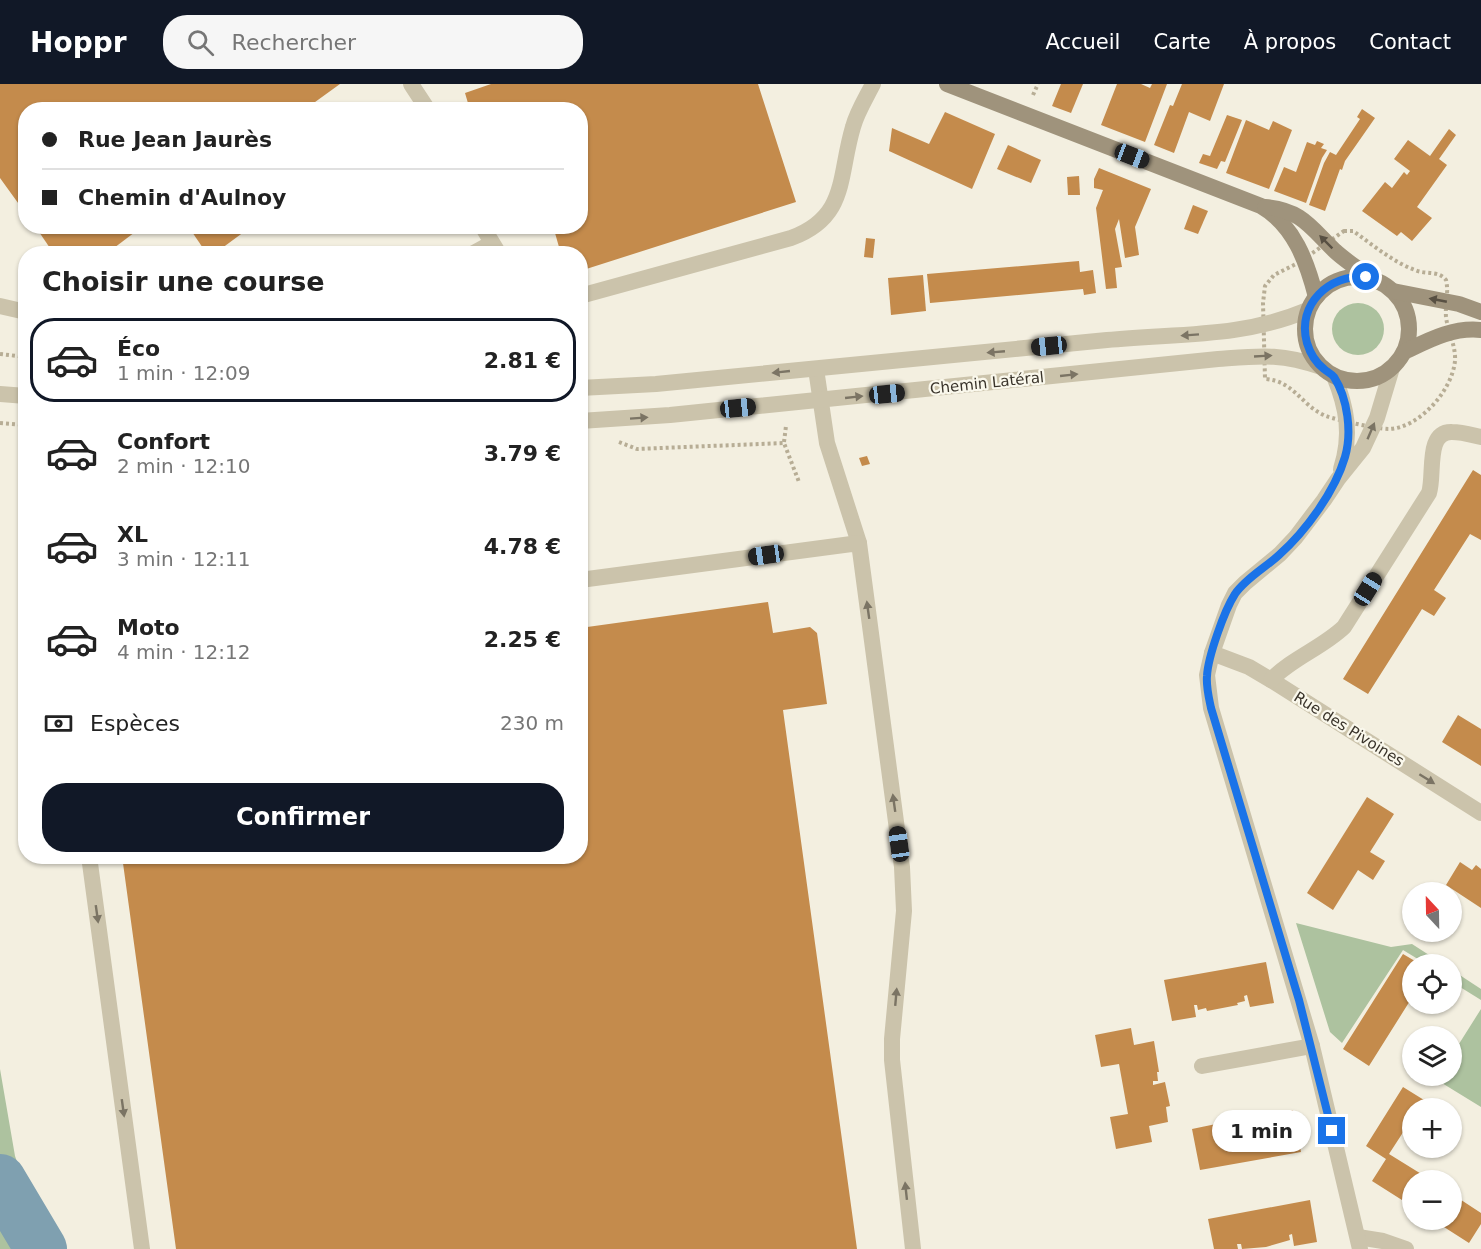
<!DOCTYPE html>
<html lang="fr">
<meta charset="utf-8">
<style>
:root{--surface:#fff;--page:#f6f6f6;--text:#222;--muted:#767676;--line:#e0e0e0;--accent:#111827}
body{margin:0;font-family:"DejaVu Sans",sans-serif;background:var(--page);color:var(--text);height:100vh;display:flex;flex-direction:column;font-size:22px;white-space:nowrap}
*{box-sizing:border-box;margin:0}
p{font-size:20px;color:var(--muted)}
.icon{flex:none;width:33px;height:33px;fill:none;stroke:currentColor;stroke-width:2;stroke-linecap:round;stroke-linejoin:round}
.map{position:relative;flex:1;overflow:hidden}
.drawer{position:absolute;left:18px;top:162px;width:570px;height:618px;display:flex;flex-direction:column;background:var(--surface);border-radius:24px;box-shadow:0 2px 4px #0004}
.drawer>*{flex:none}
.guide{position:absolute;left:18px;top:18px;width:570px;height:132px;border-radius:24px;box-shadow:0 2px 4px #0004;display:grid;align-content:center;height:132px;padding:0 24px;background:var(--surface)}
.needle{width:39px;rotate:338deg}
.controls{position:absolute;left:1402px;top:798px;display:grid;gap:12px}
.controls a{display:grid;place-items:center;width:60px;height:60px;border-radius:50%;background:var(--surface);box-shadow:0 2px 4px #0004;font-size:30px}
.end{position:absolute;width:27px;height:27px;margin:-14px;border:8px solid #1a73e8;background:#fff;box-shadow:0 0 0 3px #fff}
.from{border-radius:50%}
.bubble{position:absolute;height:42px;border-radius:21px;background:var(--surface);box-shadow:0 2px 4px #0004;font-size:20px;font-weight:700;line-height:42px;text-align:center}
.car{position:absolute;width:18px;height:36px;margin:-18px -9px;border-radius:8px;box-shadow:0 0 4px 2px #0007;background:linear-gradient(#222 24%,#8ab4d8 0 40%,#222 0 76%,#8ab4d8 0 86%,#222 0)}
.guide b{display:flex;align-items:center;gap:21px;height:57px;font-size:22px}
.guide b+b{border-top:2px solid var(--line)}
.guide i{width:15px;height:15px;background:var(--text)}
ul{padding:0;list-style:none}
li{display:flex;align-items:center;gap:18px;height:84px;margin:0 12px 9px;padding:0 12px;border:3px solid transparent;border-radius:24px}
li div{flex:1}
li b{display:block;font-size:22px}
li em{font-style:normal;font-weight:700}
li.current{border-color:var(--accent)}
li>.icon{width:54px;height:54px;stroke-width:1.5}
h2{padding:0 24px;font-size:27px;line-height:72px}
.pay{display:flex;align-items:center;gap:15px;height:66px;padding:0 24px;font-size:22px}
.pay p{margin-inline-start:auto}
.cta{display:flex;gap:12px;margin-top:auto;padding:12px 24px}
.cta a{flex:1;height:69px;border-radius:24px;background:var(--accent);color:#fff;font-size:24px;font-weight:700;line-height:69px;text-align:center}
header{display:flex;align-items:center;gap:36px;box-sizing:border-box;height:84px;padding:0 30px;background:var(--accent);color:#fff}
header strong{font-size:28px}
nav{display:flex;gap:33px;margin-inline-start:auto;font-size:21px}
.search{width:420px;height:54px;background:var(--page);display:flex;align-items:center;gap:15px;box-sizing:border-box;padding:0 21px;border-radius:24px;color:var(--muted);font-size:22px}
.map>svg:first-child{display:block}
.green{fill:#adc29f}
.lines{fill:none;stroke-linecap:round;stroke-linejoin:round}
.river{stroke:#7fa0b0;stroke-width:52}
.building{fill:#c48b4c}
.path{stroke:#b7ad95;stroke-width:4;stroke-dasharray:3 3;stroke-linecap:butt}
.service{stroke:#cbc3ab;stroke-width:16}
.minor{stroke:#cbc3ab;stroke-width:16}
.tertiary{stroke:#cbc3ab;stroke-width:16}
.secondary{stroke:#9f937c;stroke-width:16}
.oneway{fill:#585043}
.oneway2{fill:#7b7464}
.route{stroke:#1a73e8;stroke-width:8}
.labels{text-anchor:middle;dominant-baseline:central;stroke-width:4.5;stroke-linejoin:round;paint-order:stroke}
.street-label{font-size:15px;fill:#39332a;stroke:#faf8ec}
</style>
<header>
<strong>Hoppr</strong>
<div class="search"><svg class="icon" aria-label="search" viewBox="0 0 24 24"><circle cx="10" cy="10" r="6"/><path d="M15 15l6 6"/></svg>Rechercher</div>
<nav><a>Accueil</a><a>Carte</a><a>À propos</a><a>Contact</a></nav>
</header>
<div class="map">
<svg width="1481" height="1165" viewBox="0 0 1481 1165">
<rect width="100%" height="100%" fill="#f3efe0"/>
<g class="green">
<circle cx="1358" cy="245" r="26"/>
<polygon points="1296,839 1391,863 1412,860 1443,880 1426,880 1403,866 1342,959 1330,948"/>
<polygon points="1452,886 1481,905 1481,916 1452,898"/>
<polygon points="1481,925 1481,1023 1437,996 1439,992 1452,992 1452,971"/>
<polygon points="0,985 15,1072 47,1165 0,1165"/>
</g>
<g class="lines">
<polyline class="river" points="0,1096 41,1165"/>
</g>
<g class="building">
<polygon points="0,0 340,0 304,26 26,26 26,130 0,94"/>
<polygon points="491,0 758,0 796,118 580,187 580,170 561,170 553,142 580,142 580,26 470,26 465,9"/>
<polygon points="1061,0 1083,0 1071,29 1052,22"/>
<polygon points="1117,0 1141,0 1150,4 1152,0 1167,0 1145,58 1101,41"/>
<polygon points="1182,0 1224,0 1210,37 1189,28 1174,69 1154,61 1170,21 1173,22"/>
<polygon points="1362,25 1375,34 1345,77 1342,86 1340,85 1325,127 1309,121 1324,79 1330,68 1336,71 1360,35 1357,33"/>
<polygon points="945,28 995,50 972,105 889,67 892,44 929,60"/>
<polygon points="1227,31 1242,36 1225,78 1221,77 1217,85 1199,79 1203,70 1210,72"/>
<polygon points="1246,36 1269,46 1273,37 1292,46 1269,105 1226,89"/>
<polygon points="1449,45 1456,51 1439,75 1447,81 1417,123 1432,134 1412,157 1401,148 1397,152 1362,127 1385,98 1392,104 1404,88 1407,91 1410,87 1394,75 1408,56 1430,72"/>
<polygon points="1317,57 1324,60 1321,64 1327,66 1322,74 1306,119 1274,107 1284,83 1296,88 1307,58 1315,61"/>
<polygon points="1008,61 1041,76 1031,99 997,85"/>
<polygon points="1099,84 1151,105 1135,143 1139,171 1125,174 1119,135 1115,145 1122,183 1115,184 1117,204 1106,205 1096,124 1103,106 1094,104 1094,95"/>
<polygon points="1079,92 1080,111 1068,111 1067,93"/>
<polygon points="1193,121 1208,127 1198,150 1184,145"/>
<polygon points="35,142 143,142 106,170 54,170"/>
<polygon points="188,142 252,142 214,170 207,170"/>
<polygon points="866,154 875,155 873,174 864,173"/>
<polygon points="1079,177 1080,188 1093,186 1096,209 1084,211 1083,205 930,219 927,190"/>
<polygon points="923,191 926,227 891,231 888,194"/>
<polygon points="867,372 870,380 862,382 859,374"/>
<polygon points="1473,386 1481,391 1481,456 1470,450 1434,506 1446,514 1434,532 1422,525 1368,610 1343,595"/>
<polygon points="768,518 773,549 810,543 817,549 827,620 783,626 857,1165 176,1165 122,772 580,772 580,544"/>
<polygon points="1458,631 1481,645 1481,682 1442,658"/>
<polygon points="1367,713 1394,730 1370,768 1385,777 1373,796 1358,786 1333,826 1307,809"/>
<polygon points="1460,778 1472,786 1476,781 1481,785 1481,824 1446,801"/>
<polygon points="1403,870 1420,880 1413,880 1413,912 1369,982 1343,965"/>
<polygon points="1266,878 1274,919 1250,923 1247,911 1244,912 1245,917 1237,919 1238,921 1207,927 1206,924 1198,926 1197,921 1194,921 1196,933 1172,937 1164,896"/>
<polygon points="1131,944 1134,961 1154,957 1159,988 1157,988 1158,997 1153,997 1153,1001 1165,998 1170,1022 1166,1023 1168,1038 1149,1042 1152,1058 1116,1065 1110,1033 1128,1030 1119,980 1101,983 1095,951"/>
<polygon points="1403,1003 1424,1016 1418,1024 1413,1024 1413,1033 1389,1070 1431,1096 1413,1096 1413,1123 1372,1097 1386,1075 1366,1062"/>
<polygon points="1293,1026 1301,1068 1200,1086 1192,1045 1216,1040 1218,1052 1222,1052 1221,1046 1229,1045 1228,1042 1260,1037 1260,1039 1268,1037 1269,1043 1273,1042 1271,1030"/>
<polygon points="1452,1110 1481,1129 1481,1140 1469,1159 1433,1136 1452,1136"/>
<polygon points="1310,1116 1317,1158 1294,1162 1292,1150 1289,1151 1290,1156 1266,1163 1242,1165 1241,1160 1237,1160 1238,1165 1214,1165 1208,1135"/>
</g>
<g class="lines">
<g class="path">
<polyline points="1033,11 1038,0"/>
<path d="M1344,147h9c20,14 40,31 62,39 11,5 23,0 31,10 3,12 -1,24 0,37 2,15 10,29 9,44 -3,30 -36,67 -66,68 -12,0 -52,-9 -63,-13 -25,-10 -31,-35 -61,-37l-2,-76 2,-17 9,-11 24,-12z"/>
<polyline points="0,270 26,273"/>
<polyline points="0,339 26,341"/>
<polyline points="619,358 637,365 784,359 799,398"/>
<polyline points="784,358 786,342"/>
</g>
<g class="service">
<polyline points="411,0 428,26"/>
<polyline points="482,142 499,170"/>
<polyline points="472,170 492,159"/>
<path d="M580,212l211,-58c57,-21 47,-61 62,-111 4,-15 13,-29 20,-43"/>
<polyline points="0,222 26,228"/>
<polyline points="816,285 827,359 859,459"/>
<polyline points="580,496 859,459 902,783 904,827 892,955 892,976 913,1165"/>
<polyline points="89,772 142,1165"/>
</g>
<g class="minor">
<path d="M1334,292c13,32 18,59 7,93"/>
<polyline points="1212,569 1249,583 1271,596 1481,729"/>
<path d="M1271,596c21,-22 51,-32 73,-53l85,-134c6,-18 -4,-62 23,-61 10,0 20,3 29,5"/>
<polyline points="1202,982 1312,962"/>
<polyline points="1358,1153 1383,1157 1406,1165"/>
<polyline points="1360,1165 1312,962 1211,624 1207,591 1212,569 1229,521 1235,509 1245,499 1280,470 1296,453 1324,416 1338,395 1363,364 1377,334 1392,284"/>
</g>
<g class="tertiary">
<path d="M580,304l76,-4c151,-14 301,-30 451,-44 71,-7 134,-2 201,-30"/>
<polyline points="0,310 26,312"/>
<path d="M580,337l90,-6 548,-56c42,-3 62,-6 103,8"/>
</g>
<g class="secondary">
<path d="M947,0l314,122c33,19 46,56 55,91"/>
<path d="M1265,123c37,3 46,21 70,44 11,10 23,18 35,26"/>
<circle cx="1357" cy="245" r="52"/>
<polyline points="1393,207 1459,220 1481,228"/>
<path d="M1404,268c25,-12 49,-25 77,-22"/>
</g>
</g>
<defs><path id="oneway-solid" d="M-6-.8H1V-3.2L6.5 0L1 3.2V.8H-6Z" transform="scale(1.5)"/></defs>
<g class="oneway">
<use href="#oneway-solid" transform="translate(1326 158) rotate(-135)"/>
<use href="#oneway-solid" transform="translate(1438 216) rotate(-169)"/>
</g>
<g class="oneway2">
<use href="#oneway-solid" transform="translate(1190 251) rotate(176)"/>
<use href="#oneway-solid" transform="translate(996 268) rotate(175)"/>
<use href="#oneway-solid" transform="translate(1263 272) rotate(-3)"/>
<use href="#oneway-solid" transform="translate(781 288) rotate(174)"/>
<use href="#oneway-solid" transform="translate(1069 291) rotate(-6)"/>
<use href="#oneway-solid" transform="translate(854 313) rotate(-6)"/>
<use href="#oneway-solid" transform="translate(639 334) rotate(-4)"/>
<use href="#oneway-solid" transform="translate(1371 347) rotate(-67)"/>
<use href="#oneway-solid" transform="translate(868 526) rotate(-98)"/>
<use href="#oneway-solid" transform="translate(1427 695) rotate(32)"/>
<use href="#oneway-solid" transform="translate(894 719) rotate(-98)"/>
<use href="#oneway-solid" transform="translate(97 830) rotate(82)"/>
<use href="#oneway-solid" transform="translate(896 913) rotate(-85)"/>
<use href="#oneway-solid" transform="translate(123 1024) rotate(82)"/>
<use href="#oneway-solid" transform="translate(906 1107) rotate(-96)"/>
</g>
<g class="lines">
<path class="route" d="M1332,1047l-33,-131 -88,-292c-2,-10 -5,-21 -4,-32 1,-19 17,-65 28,-82 11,-16 30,-26 44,-39 27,-24 56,-64 66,-98 7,-24 3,-58 -11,-80 -2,-3 -7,-5 -10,-8 -9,-7 -14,-16 -17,-26 -11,-39 23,-69 59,-66"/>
</g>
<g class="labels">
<g class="street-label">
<text transform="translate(987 299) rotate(-6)">Chemin Latéral</text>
<text transform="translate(1349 645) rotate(32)">Rue des Pivoines</text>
</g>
</g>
</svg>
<div class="controls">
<a><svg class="needle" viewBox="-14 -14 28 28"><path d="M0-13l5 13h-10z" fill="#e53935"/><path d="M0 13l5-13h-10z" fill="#767676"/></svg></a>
<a><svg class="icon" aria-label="locate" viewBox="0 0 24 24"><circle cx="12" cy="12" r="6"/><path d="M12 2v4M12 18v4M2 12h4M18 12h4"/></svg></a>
<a><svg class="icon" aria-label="layers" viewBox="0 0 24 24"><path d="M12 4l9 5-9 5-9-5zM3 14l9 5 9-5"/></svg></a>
<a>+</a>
<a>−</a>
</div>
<i class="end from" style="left:1366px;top:193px"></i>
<i class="end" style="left:1332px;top:1047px"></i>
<div class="bubble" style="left:1212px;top:1026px;width:99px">1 min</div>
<i class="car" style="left:1132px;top:72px;rotate:111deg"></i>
<i class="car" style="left:1049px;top:262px;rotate:264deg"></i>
<i class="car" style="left:887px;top:310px;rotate:84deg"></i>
<i class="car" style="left:738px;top:324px;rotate:84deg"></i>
<i class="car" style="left:766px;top:471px;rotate:262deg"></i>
<i class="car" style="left:1368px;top:505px;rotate:32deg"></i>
<i class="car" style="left:899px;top:760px;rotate:352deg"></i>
<div class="guide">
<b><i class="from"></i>Rue Jean Jaurès</b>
<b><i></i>Chemin d'Aulnoy</b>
</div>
<section class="drawer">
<h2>Choisir une course</h2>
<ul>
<li class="current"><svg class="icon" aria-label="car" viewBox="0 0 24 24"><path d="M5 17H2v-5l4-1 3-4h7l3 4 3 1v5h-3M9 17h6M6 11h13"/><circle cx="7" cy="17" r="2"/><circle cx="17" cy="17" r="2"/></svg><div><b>Éco</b><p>1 min · 12:09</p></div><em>2.81 €</em></li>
<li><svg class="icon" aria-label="car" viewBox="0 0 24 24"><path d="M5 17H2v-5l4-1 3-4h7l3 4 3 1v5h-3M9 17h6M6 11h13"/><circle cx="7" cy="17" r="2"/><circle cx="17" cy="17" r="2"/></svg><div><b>Confort</b><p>2 min · 12:10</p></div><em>3.79 €</em></li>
<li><svg class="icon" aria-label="car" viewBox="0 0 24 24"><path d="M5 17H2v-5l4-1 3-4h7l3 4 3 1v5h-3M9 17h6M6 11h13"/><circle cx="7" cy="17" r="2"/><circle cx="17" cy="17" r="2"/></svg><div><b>XL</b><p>3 min · 12:11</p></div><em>4.78 €</em></li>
<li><svg class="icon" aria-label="car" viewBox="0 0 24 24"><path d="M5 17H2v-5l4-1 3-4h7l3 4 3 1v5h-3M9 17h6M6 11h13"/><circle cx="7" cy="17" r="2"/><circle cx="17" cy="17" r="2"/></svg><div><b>Moto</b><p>4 min · 12:12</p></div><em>2.25 €</em></li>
</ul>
<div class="pay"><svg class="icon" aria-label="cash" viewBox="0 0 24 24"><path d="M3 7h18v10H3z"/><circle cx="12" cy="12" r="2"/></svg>Espèces<p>230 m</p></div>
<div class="cta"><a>Confirmer</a></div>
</section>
</div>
